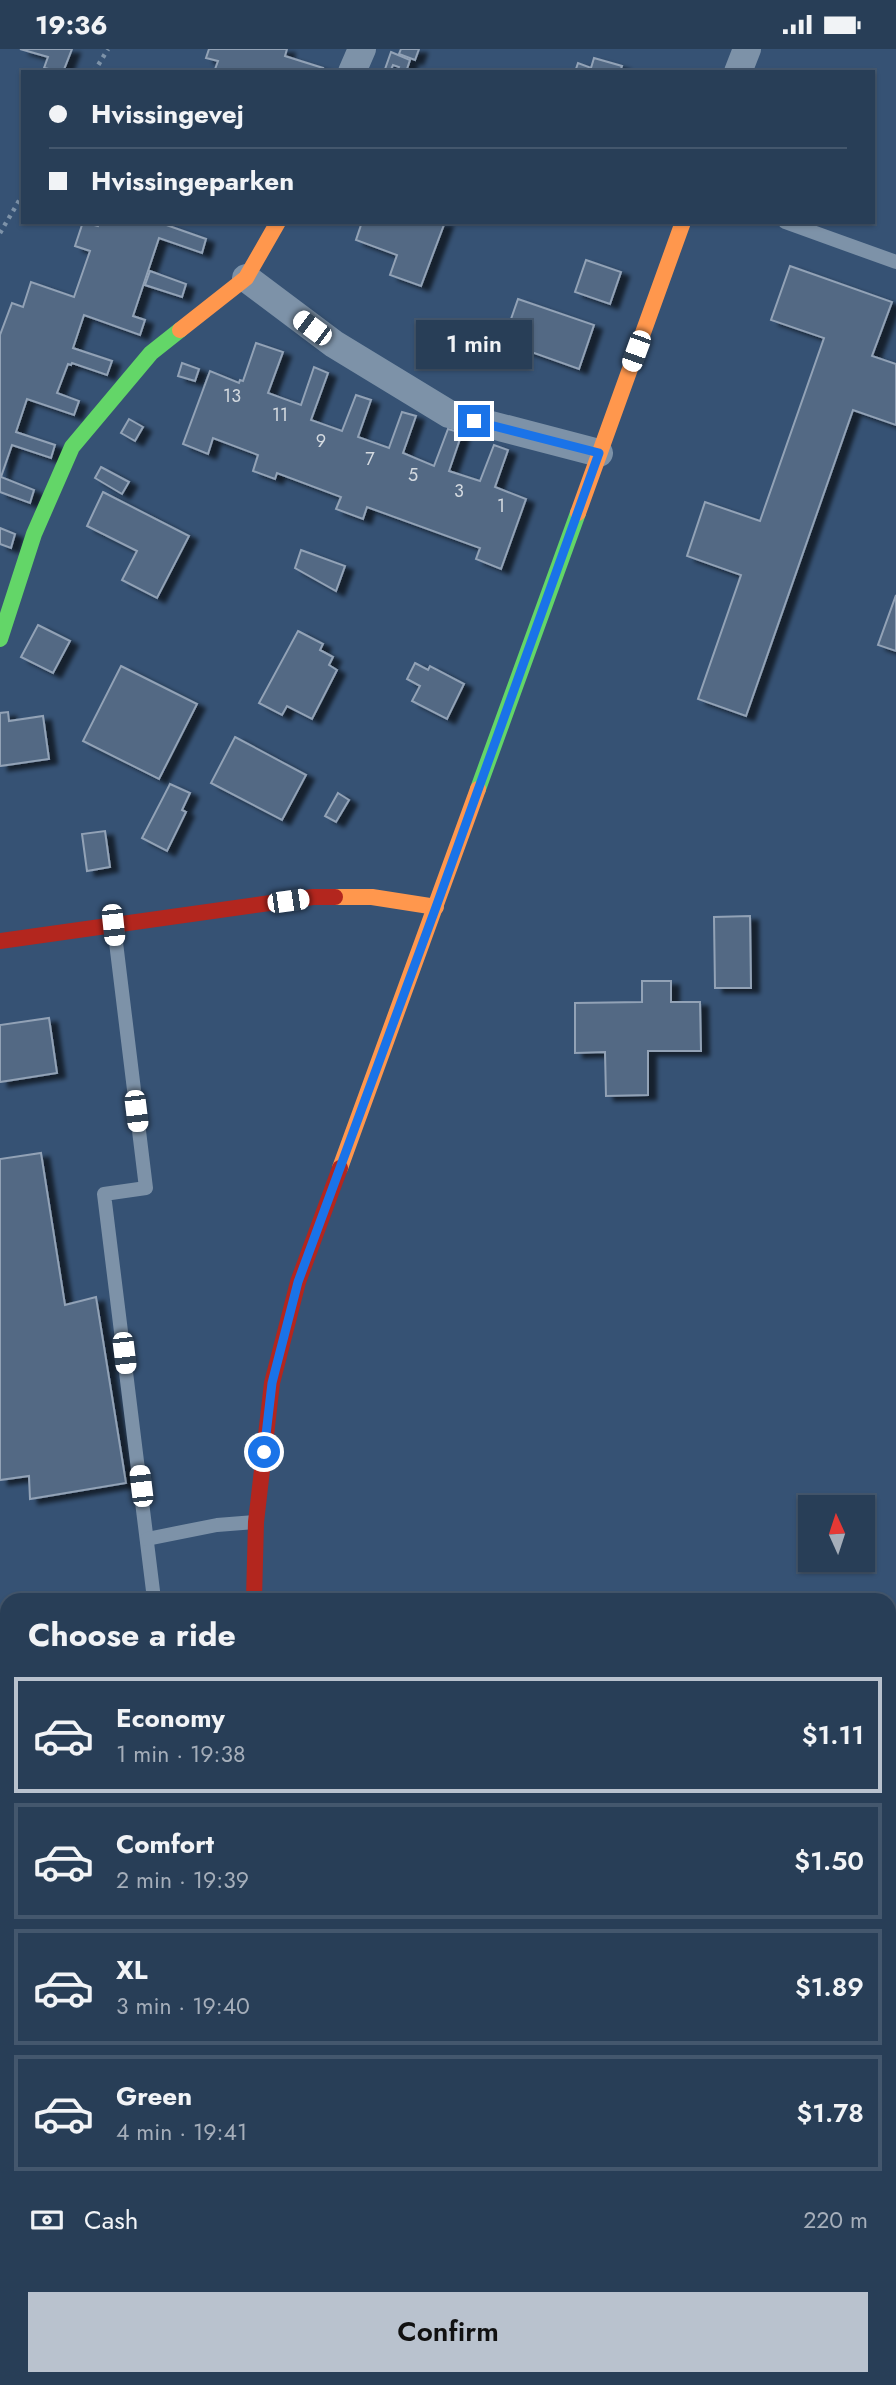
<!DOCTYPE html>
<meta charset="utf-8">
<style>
:root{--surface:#283e57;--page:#30455d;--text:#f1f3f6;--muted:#a5aeba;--line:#44576d;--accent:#b9c2ce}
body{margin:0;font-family:Jost,sans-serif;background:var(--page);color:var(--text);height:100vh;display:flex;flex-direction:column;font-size:26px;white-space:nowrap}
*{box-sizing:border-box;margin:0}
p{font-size:23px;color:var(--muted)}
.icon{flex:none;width:38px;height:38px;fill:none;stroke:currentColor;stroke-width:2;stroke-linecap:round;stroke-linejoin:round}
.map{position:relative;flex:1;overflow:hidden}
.panel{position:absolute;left:0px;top:1544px;width:896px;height:793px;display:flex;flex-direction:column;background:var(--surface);border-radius:21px 21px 0 0;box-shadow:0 2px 5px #0004,0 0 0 2px var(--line)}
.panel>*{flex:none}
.hud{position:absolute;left:21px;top:21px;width:854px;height:154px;border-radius:0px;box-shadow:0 2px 5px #0004,0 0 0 2px var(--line);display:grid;align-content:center;height:154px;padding:0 28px;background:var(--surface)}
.needle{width:46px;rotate:357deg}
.fabs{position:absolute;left:798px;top:1446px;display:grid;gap:14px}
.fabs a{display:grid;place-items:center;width:77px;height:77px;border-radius:0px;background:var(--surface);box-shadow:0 2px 5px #0004,0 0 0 2px var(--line);font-size:35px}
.end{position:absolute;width:32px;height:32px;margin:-16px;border:9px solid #1a73e8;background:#fff;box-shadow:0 0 0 4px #fff}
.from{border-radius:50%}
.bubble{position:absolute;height:49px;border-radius:0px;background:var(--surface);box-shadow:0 2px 5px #0004,0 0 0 2px var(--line);font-size:23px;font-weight:600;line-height:49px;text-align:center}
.car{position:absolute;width:21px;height:42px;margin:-21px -10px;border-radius:9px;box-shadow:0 0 5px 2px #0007;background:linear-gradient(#fff 24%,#345 0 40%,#fff 0 76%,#345 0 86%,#fff 0)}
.hud b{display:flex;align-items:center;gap:24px;height:66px;font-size:26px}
.hud b+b{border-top:2px solid var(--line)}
.hud i{width:18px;height:18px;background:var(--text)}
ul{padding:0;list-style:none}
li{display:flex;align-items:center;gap:21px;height:116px;margin:0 14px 10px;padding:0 14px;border:4px solid var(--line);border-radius:0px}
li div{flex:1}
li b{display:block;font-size:26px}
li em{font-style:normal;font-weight:600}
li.on{border-color:var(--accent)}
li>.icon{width:63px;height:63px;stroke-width:1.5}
h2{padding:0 28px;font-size:32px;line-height:84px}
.pay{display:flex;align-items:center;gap:18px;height:77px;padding:0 28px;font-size:26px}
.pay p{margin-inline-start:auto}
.button{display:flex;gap:14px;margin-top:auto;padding:14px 28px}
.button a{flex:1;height:80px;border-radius:0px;background:var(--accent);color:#111;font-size:28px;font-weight:600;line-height:80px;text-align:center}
.status{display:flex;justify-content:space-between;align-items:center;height:49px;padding:0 35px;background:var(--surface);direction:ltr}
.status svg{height:19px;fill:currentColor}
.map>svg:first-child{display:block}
.building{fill:#526984;stroke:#92a2b6;stroke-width:2;filter:url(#shadow)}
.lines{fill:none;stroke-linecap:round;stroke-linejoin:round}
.path{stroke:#7d92a8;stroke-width:4.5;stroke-dasharray:3.5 5;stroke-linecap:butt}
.lane{stroke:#7d92a8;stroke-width:14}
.street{stroke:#7d92a8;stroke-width:28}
.fast{stroke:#63d668;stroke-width:16}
.slow{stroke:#ff974d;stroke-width:16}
.jam{stroke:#b3261e;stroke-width:16}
.route{stroke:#1a73e8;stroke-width:9}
.labels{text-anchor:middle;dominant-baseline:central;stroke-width:7;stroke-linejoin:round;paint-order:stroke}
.number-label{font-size:18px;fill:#d4dae0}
</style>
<div class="status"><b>19:36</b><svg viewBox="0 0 49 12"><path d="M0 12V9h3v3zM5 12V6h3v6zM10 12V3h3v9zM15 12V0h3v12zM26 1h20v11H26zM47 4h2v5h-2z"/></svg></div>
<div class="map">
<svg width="896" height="2336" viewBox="0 0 896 2336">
<defs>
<filter id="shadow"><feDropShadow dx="8" dy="4.5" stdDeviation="2" flood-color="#0009"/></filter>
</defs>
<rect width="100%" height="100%" fill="#365274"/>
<g class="building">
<polygon points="20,0 72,0 63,23 44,19 48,8"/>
<polygon points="209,0 287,0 285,7 323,19 322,23 287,23 280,21 279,23 214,23 218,12 206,9"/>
<polygon points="401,0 419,0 415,11 399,5"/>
<polygon points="391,3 410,11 407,20 413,23 397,23 399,18 393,16 390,23 384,23"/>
<polygon points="594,9 622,17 620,23 575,23 578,14 591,19"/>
<polygon points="83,173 98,177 100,173 158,173 206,190 202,204 159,189 133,267 145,271 140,286 84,266 73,299 112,312 107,326 72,314 71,316 68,315 57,344 79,352 74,366 27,350 16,383 55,396 51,409 12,396 1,428 34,441 30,454 0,443 0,286 12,254 23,258 31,233 74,248 90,202 75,197"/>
<polygon points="362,173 445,173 421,237 390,226 397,206 356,191"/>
<polygon points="586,211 621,223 610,255 575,243"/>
<polygon points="790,217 892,253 872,307 896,315 896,376 853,361 746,667 698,650 741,526 687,507 705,453 760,472 824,289 771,271"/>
<polygon points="150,222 186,235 182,248 145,236"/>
<polygon points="518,250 594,276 579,320 503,293"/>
<polygon points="256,294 283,303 268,344 301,356 314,318 328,324 311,371 342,382 356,346 371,351 358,388 389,399 402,363 416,367 403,404 434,417 448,380 462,384 449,422 480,432 494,396 508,401 495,438 526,450 501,520 476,510 480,499 367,458 363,470 336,460 341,448 277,424 275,430 253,422 258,406 213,389 208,405 183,395 210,322 239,334 240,331 243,332"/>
<polygon points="182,314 199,320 195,332 178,327"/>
<polygon points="129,370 143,378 135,392 121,384"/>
<polygon points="101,418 129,433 122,445 95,429"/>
<polygon points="103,443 189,487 157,549 122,531 137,502 87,477"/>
<polygon points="0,479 15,485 11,499 0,495"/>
<polygon points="301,501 345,517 336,542 295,519"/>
<polygon points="896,546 896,602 878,596"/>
<polygon points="38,576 70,592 53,624 21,608"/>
<polygon points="298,582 323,595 320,601 333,608 329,616 337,621 312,670 287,657 282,666 259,654"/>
<polygon points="415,614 428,621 430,617 464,635 447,670 412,652 420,637 407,630"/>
<polygon points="121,617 197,655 159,730 83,692"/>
<polygon points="8,663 9,672 43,667 49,710 0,717 0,664"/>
<polygon points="235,688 306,726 282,771 211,734"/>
<polygon points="170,735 190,744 182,761 186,763 167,802 142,789"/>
<polygon points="338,744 349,751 336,773 325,767"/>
<polygon points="105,782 110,818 87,822 82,785"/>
<polygon points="750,867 751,939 715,939 714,868"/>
<polygon points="642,932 671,932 671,953 700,953 701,1002 648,1002 648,1046 606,1047 605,1003 575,1004 575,954 642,953"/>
<polygon points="49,969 57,1024 0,1033 0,976"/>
<polygon points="41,1104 65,1256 96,1248 126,1434 30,1450 29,1427 0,1431 0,1110"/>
<polygon points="0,1604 7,1604 7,2329 138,2329 138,2336 0,2336"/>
<rect x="889" y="1719" width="7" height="361"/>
<polygon points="889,2258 896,2258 896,2336 607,2336 607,2329 889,2329"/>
</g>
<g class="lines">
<g class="path">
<polyline points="94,23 108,0"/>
<polyline points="0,184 23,145"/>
</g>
<g class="lane">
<polyline points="785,173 896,213"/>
<polyline points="114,877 146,1139 104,1145 154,1550"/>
<polyline points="147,1490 217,1476 255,1473"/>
<polyline points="169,2329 169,2336"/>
</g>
<g class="street">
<polyline points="352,23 362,0"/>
<polyline points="738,23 747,0"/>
<polyline points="246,229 334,295 449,365 599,404"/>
<polyline points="266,2329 267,2336"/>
</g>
<g class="fast">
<polyline points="0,590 34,485 72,398 151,304 180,281"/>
<polyline points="478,740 578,464"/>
</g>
<g class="slow">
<polyline points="180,281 246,229 278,173"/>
<polyline points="578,464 683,173"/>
<polyline points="335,848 372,848 436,858"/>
<polyline points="340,1119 478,740"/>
</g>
<g class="jam">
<polyline points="0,892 313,848 335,848"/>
<polyline points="254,1550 256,1473 272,1334 298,1233 340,1119"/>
</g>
</g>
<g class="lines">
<polyline class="route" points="264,1403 272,1334 298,1233 436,858 599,404 474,372"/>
</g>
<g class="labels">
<g class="number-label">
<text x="232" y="347">13</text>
<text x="280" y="366">11</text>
<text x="321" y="392">9</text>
<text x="370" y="410">7</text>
<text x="413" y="426">5</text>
<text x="459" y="442">3</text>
<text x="501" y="457">1</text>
</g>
</g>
</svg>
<div class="fabs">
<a><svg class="needle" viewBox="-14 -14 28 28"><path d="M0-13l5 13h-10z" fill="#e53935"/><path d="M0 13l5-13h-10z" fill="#a5aeba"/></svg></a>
</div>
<i class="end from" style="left:264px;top:1403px"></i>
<i class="end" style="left:474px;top:372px"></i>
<div class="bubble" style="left:416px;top:271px;width:116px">1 min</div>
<i class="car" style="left:312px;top:279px;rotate:307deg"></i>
<i class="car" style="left:636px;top:302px;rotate:200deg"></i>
<i class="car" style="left:288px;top:852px;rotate:82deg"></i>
<i class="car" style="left:113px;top:876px;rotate:174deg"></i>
<i class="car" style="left:136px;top:1062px;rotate:173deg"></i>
<i class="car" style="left:124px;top:1304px;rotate:173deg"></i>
<i class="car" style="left:141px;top:1437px;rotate:353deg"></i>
<div class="hud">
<b><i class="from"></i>Hvissingevej</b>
<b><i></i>Hvissingeparken</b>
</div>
<section class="panel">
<h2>Choose a ride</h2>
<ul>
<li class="on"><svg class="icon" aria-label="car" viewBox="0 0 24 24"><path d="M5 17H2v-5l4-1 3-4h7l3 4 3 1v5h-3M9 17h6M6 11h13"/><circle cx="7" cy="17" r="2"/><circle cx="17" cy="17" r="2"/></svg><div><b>Economy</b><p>1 min · 19:38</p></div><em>$1.11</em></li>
<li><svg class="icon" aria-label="car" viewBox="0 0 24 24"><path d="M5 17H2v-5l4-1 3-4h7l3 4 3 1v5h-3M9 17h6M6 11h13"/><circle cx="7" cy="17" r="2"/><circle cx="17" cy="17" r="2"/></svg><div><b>Comfort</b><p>2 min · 19:39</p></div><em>$1.50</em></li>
<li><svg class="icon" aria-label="car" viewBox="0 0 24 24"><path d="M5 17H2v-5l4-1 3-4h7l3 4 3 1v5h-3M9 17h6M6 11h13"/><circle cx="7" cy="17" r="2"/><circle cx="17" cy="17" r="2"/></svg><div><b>XL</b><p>3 min · 19:40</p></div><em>$1.89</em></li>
<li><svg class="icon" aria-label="car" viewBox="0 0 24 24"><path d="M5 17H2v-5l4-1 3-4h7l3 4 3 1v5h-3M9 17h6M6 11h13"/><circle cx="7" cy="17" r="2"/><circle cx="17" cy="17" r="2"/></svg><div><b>Green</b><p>4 min · 19:41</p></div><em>$1.78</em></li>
</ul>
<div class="pay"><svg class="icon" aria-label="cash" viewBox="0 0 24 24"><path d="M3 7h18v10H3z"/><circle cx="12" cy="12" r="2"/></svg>Cash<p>220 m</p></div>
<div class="button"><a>Confirm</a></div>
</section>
</div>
